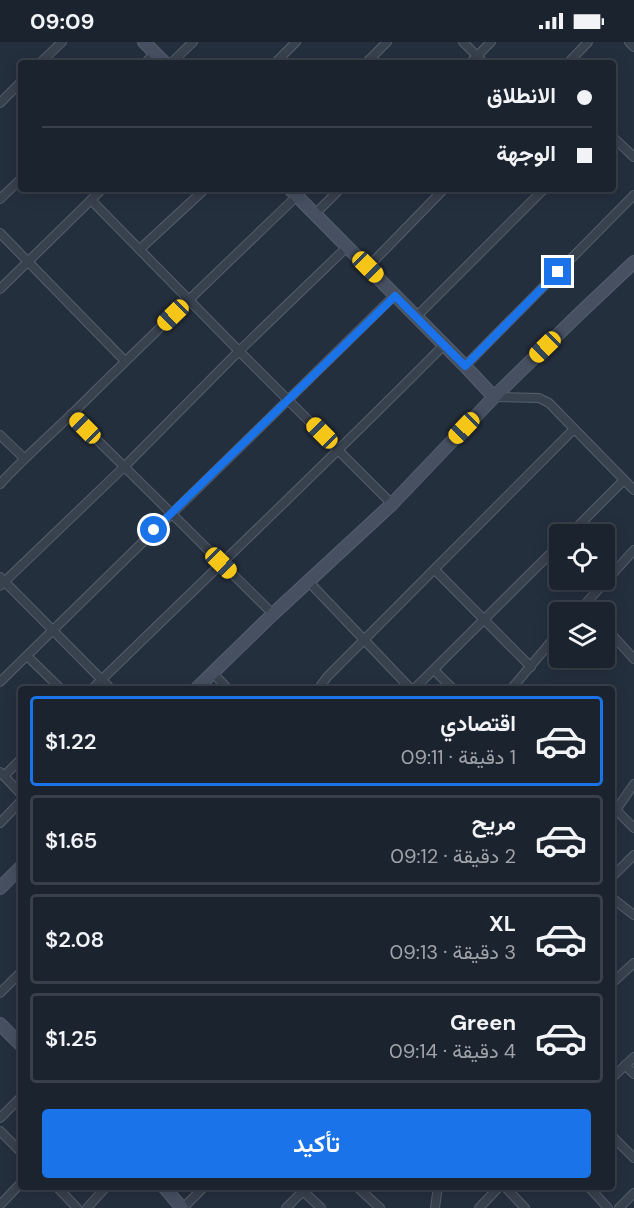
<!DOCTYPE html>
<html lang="ar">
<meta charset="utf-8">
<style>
:root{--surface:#1b232e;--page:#242b36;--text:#f1f3f6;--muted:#a0a4aa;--line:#39404a;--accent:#1a73e8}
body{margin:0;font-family:"DM Sans",Vazirmatn,sans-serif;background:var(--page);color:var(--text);direction:rtl;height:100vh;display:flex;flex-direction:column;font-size:22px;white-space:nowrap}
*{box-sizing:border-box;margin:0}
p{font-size:20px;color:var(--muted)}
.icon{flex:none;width:33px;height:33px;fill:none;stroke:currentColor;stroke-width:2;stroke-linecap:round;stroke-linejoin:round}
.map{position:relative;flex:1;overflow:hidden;direction:ltr}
.panel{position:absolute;left:18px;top:644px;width:597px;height:504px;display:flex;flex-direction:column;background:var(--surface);border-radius:6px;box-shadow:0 3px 15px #0003,0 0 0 2px var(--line);direction:rtl}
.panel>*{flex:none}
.banner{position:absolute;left:18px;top:18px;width:598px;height:132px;border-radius:6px;box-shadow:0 3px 15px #0003,0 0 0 2px var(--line);direction:rtl;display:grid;align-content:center;height:132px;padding:0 24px;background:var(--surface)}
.controls{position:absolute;left:549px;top:482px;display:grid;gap:12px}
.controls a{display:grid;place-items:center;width:66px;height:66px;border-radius:6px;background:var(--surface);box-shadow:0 3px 15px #0003,0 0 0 2px var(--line);font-size:30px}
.end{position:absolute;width:27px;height:27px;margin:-14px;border:8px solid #1a73e8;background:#fff;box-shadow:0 0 0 3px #fff}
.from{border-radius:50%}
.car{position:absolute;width:18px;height:36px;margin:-18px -9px;border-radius:8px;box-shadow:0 0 4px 2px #0007;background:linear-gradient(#f5c518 24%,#345 0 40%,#f5c518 0 76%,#345 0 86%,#f5c518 0)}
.banner b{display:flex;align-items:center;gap:21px;height:57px;font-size:22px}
.banner b+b{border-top:2px solid var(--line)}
.banner i{width:15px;height:15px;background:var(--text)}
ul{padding:10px 0 0;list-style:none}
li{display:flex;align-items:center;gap:18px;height:90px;margin:0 12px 9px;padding:0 12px;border:3px solid var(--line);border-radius:6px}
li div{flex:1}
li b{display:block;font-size:22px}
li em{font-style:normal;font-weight:600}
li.current{border-color:var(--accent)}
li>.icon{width:54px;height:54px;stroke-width:1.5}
.action{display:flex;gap:12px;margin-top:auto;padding:12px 24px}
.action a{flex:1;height:69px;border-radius:6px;background:var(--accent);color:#fff;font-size:24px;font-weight:600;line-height:69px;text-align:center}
.status{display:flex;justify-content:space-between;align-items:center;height:42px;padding:0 30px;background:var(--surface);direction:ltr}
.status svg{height:16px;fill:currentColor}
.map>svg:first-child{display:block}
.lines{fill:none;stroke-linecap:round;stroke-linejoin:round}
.street-casing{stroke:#565f6c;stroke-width:10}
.secondary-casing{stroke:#565f6c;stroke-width:14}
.street{stroke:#38414e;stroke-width:8}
.secondary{stroke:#465061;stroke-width:12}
.route{stroke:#1a73e8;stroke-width:8}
</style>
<div class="status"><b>09:09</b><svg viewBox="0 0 49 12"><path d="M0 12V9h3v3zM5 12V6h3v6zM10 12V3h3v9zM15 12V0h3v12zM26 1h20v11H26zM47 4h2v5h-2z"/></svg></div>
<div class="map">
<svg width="634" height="1166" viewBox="0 0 634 1166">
<rect width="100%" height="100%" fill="#242f3e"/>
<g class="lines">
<defs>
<g id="street">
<polyline points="463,0 484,21"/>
<polyline points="629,0 634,5"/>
<polyline points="40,21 62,0"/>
<polyline points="145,21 155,11"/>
<polyline points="171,21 193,0"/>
<polyline points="275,21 296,0"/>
<polyline points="366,21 387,0"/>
<polyline points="470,21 491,0"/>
<polyline points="568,21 588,0"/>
<polyline points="0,61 21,40"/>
<polyline points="614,96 634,115"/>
<polyline points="102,147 91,158 239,309 392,462"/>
<polyline points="0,157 21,137"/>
<polyline points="315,172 340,147"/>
<polyline points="0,191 125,319"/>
<polyline points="140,207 205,147"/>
<polyline points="368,225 444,147"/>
<polyline points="0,247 91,158"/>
<polyline points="416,275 544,147"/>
<polyline points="465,324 634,153"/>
<polyline points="494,355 539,356 549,361 634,448"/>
<polyline points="71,372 273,572"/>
<polyline points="0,393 24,416"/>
<path d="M0,442c27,-29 57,-55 85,-83 70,-69 141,-137 212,-205"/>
<polyline points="570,492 624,438"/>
<polyline points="435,528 531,625"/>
<polyline points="0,535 110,646"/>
<polyline points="308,539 410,646"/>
<polyline points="0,544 124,425 239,309 347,205"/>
<polyline points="578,570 634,508"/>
<polyline points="604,584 634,617"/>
<polyline points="27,614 60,646"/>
<polyline points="434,628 452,646"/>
<polyline points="213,631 227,646"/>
<polyline points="0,640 395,253"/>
<path d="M93,646c117,-114 236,-227 351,-343"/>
<polyline points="319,646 327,635 574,387"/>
<polyline points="415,646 560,502"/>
<polyline points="512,646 560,589"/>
<polyline points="0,730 21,752"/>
<polyline points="4,734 21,717"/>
<polyline points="612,764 634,786"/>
<polyline points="616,768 634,742"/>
<polyline points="0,781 21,759"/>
<polyline points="612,835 634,813"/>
<polyline points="612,856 634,873"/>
<polyline points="612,941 634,921"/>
<polyline points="0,951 21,930"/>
<polyline points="625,1023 634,1032"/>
<polyline points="612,1036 634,1015"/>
<polyline points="0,1076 21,1055"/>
<polyline points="0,1089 21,1110"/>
<polyline points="612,1094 634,1116"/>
<polyline points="56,1144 77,1166"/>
<polyline points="356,1144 380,1166"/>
<polyline points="504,1144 525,1166"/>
<polyline points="588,1144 608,1166"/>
<polyline points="303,1149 321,1166"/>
<polyline points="0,1163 21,1141"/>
<polyline points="87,1166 107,1144"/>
<polyline points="183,1166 205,1144"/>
<polyline points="286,1166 303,1149 305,1144"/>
<polyline points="435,1166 438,1144"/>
<polyline points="479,1166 500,1144"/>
<polyline points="619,1166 634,1151"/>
</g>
<g id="secondary">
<polyline points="144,0 165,21"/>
<polyline points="290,147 465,324 494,355"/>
<polyline points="197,646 273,572 392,462 494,355 579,272 634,220"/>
<polyline points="0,846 21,825"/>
<polyline points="0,982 21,1003"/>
<polyline points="163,1144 182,1166"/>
</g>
</defs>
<use href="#street" class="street-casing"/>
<use href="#secondary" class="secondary-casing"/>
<use href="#street" class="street"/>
<use href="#secondary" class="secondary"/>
</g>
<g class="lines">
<polyline class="route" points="154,488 395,254 465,324 558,230"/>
</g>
</svg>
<div class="controls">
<a><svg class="icon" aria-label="locate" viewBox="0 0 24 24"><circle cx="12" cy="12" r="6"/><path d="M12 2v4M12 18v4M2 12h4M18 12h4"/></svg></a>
<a><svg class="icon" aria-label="layers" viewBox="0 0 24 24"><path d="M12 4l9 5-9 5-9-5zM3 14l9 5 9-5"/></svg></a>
</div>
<i class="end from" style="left:154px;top:488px"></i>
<i class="end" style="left:558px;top:230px"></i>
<i class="car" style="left:368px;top:225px;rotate:135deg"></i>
<i class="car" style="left:173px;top:273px;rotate:226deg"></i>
<i class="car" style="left:545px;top:305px;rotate:226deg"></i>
<i class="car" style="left:85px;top:386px;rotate:315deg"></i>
<i class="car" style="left:464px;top:386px;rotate:224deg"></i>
<i class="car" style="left:322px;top:391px;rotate:315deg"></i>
<i class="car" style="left:221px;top:521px;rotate:134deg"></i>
<div class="banner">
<b><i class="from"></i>الانطلاق</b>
<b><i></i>الوجهة</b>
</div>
<section class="panel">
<ul>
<li class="current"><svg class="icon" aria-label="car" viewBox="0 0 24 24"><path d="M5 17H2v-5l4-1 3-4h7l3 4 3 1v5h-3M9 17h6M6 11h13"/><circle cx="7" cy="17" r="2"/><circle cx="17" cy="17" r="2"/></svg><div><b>اقتصادي</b><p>1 دقيقة · 09:11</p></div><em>$1.22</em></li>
<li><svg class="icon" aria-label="car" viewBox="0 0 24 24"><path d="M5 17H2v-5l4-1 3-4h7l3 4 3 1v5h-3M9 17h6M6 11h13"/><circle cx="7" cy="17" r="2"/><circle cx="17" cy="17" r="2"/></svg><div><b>مريح</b><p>2 دقيقة · 09:12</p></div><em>$1.65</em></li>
<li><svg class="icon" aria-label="car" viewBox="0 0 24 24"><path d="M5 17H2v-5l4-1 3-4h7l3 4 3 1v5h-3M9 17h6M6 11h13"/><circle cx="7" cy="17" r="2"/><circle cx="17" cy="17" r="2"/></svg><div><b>XL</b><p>3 دقيقة · 09:13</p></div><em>$2.08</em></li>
<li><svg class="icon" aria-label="car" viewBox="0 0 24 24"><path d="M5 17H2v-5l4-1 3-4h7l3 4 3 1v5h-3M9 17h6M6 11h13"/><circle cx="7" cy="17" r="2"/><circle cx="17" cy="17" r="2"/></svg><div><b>Green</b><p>4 دقيقة · 09:14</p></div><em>$1.25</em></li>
</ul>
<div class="action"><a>تأكيد</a></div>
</section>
</div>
